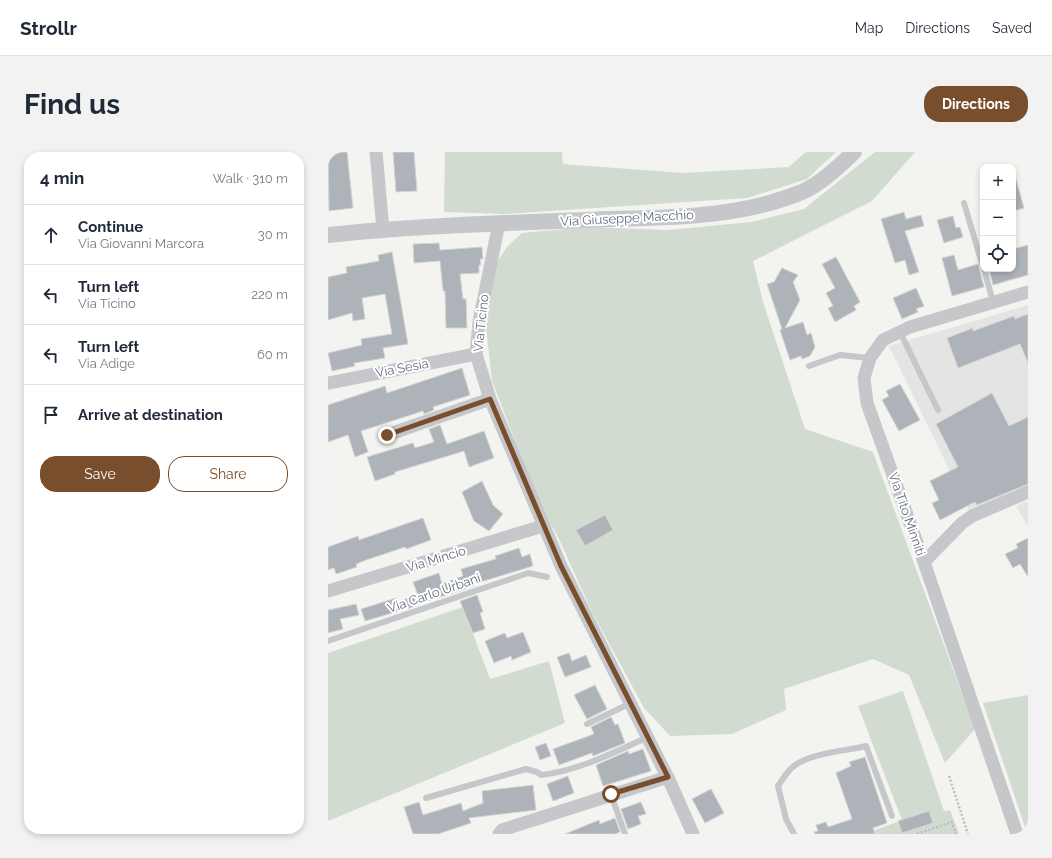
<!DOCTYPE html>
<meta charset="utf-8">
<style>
body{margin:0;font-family:Raleway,sans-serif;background:#f2f2f3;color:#1f2937}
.controls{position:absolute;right:12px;top:12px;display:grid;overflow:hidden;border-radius:8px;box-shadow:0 2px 6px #0003}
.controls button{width:36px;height:36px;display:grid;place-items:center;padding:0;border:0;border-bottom:1px solid #e0e1e3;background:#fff;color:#1f2937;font:20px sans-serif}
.stop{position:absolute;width:12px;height:12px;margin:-9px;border:3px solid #784e2c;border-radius:50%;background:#fff}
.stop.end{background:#784e2c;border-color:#fff;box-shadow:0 1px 4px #0008}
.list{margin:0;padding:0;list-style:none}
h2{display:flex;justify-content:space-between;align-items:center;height:52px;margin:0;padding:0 16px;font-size:17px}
h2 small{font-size:13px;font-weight:400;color:#747a83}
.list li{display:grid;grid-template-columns:26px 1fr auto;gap:12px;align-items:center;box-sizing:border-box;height:60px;padding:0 16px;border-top:1px solid #e0e1e3}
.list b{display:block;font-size:15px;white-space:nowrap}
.list p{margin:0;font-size:13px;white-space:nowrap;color:#747a83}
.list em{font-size:13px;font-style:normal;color:#747a83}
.actions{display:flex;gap:8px;padding:12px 16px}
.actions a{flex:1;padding:9px 0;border:1px solid #784e2c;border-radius:16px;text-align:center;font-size:14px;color:#784e2c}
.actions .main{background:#784e2c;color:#fff}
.icon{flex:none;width:22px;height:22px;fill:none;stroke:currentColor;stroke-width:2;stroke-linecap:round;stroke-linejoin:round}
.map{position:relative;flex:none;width:700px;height:682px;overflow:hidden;border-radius:16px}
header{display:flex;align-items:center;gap:24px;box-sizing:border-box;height:56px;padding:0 20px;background:#fff;border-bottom:1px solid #e0e1e3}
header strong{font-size:19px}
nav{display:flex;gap:22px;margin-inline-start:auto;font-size:14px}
.intro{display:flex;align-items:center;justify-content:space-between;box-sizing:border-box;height:96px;padding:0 24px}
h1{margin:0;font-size:28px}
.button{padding:10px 18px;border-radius:16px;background:#784e2c;color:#fff;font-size:14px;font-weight:700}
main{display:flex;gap:24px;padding:0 24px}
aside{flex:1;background:#fff;border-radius:16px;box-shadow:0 2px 6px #0003}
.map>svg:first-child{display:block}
.built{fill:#e3e4e3}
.green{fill:#d2dbd0}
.building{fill:#aeb2b9;stroke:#d4d5d2}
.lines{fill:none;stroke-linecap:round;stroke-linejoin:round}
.path{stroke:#bcbdbf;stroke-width:2.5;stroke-dasharray:2 2;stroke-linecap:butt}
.service{stroke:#c5c7cb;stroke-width:6}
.minor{stroke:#c5c7cb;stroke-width:13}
.tertiary{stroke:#c5c7cb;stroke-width:16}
.route{stroke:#784e2c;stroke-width:5}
.labels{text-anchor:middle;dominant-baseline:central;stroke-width:4;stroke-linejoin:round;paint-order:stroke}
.street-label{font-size:13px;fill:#626c81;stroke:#fff}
</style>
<header>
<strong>Strollr</strong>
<nav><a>Map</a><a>Directions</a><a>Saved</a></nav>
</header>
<div class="intro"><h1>Find us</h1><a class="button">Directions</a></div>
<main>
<aside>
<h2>4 min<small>Walk · 310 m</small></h2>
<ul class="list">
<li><svg class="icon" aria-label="ahead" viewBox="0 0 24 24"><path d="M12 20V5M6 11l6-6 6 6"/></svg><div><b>Continue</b><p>Via Giovanni Marcora</p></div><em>30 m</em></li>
<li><svg class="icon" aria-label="left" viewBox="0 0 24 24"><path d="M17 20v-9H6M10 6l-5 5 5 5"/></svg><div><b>Turn left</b><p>Via Ticino</p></div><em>220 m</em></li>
<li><svg class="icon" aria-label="left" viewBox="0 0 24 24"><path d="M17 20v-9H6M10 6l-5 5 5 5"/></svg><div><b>Turn left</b><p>Via Adige</p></div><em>60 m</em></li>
<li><svg class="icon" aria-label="arrive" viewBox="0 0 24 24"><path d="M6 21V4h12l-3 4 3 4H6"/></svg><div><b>Arrive at destination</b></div></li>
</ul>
<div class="actions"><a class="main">Save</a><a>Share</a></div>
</aside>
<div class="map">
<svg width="700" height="682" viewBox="0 0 700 682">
<rect width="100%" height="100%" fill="#f3f4ef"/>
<g class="built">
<path d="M 700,153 L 700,334 L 642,360 L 561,194 Z"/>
<path d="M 700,349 L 700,375 L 688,354 Z"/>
</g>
<g class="green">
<path d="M 117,0 L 234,0 L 235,12 L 355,21 L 461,15 L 478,0 L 508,0 L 479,27 L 419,46 L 176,62 L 116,60 Z"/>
<path d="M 547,0 L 587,0 L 544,49 L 425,109 L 435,150 L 477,277 L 545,300 L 647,577 L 617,611 L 581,523 L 545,507 L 456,537 L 458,558 L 404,582 L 342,584 L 316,556 L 264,460 L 230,385 L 213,355 L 164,229 L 158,174 L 159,151 L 169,110 L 179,95 L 194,81 L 259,75 L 340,78 L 423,70 L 476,57 Z"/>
<path d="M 135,455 L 162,527 L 221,509 L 237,571 L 0,669 L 0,501 Z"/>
<path d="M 575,539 L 616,659 L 622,658 L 631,682 L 537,682 L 574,668 L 530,554 Z"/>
<path d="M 700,543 L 700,682 L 697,682 L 697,675 L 655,551 Z"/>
</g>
<g class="building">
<path d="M 0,0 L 19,0 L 25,56 L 1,59 Z"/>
<path d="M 65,0 L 86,0 L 89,39 L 68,40 Z"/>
<path d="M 688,27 L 696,56 L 685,59 L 685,28 Z"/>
<path d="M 576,60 L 578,67 L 593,63 L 596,74 L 577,79 L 591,120 L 581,123 L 577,108 L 567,111 L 553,67 Z"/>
<path d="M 625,64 L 628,76 L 632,75 L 635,85 L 616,91 L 609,68 Z"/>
<path d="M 111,91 L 112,98 L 154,95 L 155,107 L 152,107 L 153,113 L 151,113 L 151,121 L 132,122 L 135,147 L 138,147 L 139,176 L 118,176 L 117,139 L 115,139 L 112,109 L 86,111 L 85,92 Z"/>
<path d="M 700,93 L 700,123 L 665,133 L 661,117 L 685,117 L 685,97 Z"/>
<path d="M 64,100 L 80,192 L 55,196 L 57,206 L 26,211 L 27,214 L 4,219 L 0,201 L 34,193 L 33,187 L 64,182 L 57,142 L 34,146 L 37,167 L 25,169 L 24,161 L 0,168 L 0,125 L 19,121 L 18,115 L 51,109 L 50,103 Z"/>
<path d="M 626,103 L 630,118 L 650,112 L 656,135 L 624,144 L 614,106 Z"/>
<path d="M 508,105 L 532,150 L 526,154 L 528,158 L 507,170 L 500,156 L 505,154 L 498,141 L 507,136 L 494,112 Z"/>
<path d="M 454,116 L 470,123 L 465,130 L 472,148 L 457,176 L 475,170 L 479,183 L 483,181 L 487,195 L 482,204 L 474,207 L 473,204 L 462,208 L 452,178 L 454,177 L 439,132 L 446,130 Z"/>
<path d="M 588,136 L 596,154 L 588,157 L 590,160 L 574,167 L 565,146 Z"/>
<path d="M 700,162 L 700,211 L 692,192 L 630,216 L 619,186 L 645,176 L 645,179 L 686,164 L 687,167 Z"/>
<path d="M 134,216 L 142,243 L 105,255 L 106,258 L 96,262 L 95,259 L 33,279 L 40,300 L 27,305 L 20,283 L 0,290 L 0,253 L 57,234 L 59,241 Z"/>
<path d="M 572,232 L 592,268 L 571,279 L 554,248 L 561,244 L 558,239 Z"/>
<path d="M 664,241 L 681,274 L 700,265 L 700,332 L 649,353 L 647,350 L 612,368 L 604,351 L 611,348 L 602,329 L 630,315 L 608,272 Z"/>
<path d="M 112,273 L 119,292 L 156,279 L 166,306 L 141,315 L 136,299 L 67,320 L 67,322 L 47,329 L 39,305 L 85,291 L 87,296 L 106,290 L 101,277 Z"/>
<path d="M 154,329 L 165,353 L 175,362 L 161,379 L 146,369 L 134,340 Z"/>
<path d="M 277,363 L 285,378 L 257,394 L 248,378 Z"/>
<path d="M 95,366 L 103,388 L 78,397 L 77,395 L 38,408 L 28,412 L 29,415 L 8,422 L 6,416 L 0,418 L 0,395 L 30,384 L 31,388 Z"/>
<path d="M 700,386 L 700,425 L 692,412 L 685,416 L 677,402 L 690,396 L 688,392 Z"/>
<path d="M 191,396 L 194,405 L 202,402 L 205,414 L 146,432 L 147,434 L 93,451 L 85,430 L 111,421 L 114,432 L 135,424 L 133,417 L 168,407 L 167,404 Z"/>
<path d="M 149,443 L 155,460 L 152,461 L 157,477 L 145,481 L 132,449 Z"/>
<path d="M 86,444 L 89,453 L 79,457 L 75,448 Z"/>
<path d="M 68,446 L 71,459 L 37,469 L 33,457 Z"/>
<path d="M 28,452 L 31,463 L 12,467 L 15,477 L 0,481 L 0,458 Z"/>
<path d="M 195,480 L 203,500 L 184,508 L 183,504 L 166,511 L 157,489 L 177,481 L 179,486 Z"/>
<path d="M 241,501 L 244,509 L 258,503 L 263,515 L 237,525 L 229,505 Z"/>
<path d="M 267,533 L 279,557 L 259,567 L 246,543 Z"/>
<path d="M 283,565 L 287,573 L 290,572 L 297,591 L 265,604 L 264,601 L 231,613 L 225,597 L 266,582 L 263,575 Z"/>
<path d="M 218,591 L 223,604 L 212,608 L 207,595 Z"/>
<path d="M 315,597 L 323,619 L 275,634 L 268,613 L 300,599 L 301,602 Z"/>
<path d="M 537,605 L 559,671 L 545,676 L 547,682 L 487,682 L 486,680 L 490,679 L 488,673 L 498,670 L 500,675 L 524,667 L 508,621 L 523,614 L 521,610 Z"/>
<path d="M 240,624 L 246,641 L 225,649 L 219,632 Z"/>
<path d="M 205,633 L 208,658 L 141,666 L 143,671 L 110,682 L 85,682 L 76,655 L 91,650 L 95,663 L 133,651 L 135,659 L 155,651 L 154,639 Z"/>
<path d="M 383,637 L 396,661 L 377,671 L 364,647 Z"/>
<path d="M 313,650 L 318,662 L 310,664 L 313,672 L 300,677 L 293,657 Z"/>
<path d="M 601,659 L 605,671 L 574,681 L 570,669 Z"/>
<path d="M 287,666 L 292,680 L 287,682 L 237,682 L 271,668 L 272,672 Z"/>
</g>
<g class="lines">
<g class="path">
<path d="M 621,624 L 640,682"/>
<path d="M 589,682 L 624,670 L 628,682"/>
</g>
<g class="service">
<path d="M 636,51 L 655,115"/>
<path d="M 656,117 L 665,150"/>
<path d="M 572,180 L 610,258"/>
<path d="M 481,214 L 512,203 L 542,206"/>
<path d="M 0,489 L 200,421 L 219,425"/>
<path d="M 259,572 L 303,551"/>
<path d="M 283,642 L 297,682"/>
<path d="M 98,646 L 198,617 L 209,620 L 213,623 C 250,619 287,600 320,585"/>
<path d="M 466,682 L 458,667 L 450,634 C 455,627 459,619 466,614 C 482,601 518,599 538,594 L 564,664"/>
</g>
<g class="minor">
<path d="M 48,0 L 55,78"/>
<path d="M 171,71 L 151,170 L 148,202 L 162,247 L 233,414 L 342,630 L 365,682"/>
<path d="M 0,231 L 148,202"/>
<path d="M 59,283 L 162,247"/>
<path d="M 596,410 L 634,371 L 644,364 L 700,340"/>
<path d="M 0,439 L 215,374"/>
<path d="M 171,682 L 174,678 L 340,625"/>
<path d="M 689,682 L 596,410 L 539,251 L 536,226 L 542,206 L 555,188 L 582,175 L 700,140"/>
</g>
<path class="tertiary" d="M 0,83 C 86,74 173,71 259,68 C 331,65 406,68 474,40 C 494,31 510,15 526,0"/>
</g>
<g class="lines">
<path class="route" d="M 59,283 L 162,247 L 233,414 L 340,625 L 283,642"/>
</g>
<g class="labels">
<g class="street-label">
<text transform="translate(299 66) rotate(-3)">Via Giuseppe Macchio</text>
<text transform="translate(153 171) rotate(-84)">Via Ticino</text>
<text transform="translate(74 216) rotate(-11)">Via Sesia</text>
<text transform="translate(579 362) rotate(71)">Via Tito Minniti</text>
<text transform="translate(108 407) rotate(-17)">Via Mincio</text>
<text transform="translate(106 441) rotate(-19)">Via Carlo Urbani</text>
</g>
</g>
</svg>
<div class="controls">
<button>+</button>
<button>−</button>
<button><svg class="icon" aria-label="locate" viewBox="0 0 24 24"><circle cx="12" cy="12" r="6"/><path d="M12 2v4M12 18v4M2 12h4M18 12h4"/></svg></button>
</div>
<div class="stop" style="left:283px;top:642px"></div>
<div class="stop end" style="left:59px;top:283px"></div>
</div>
</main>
